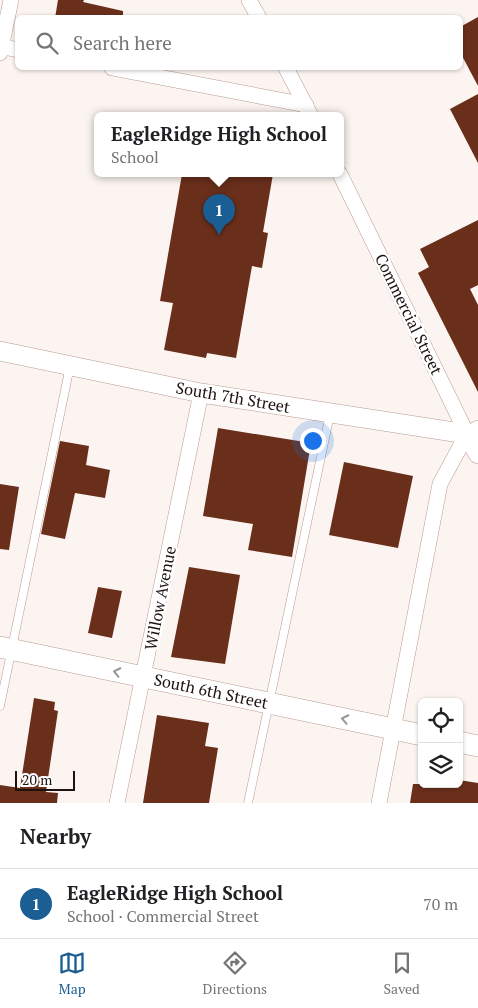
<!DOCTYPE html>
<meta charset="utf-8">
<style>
body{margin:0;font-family:"PT Serif",serif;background:#f6f6f6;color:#202124}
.controls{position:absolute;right:15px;bottom:15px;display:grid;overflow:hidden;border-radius:8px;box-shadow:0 1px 4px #0004}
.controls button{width:45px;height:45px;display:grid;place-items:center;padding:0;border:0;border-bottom:1px solid #e0e0e0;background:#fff;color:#202124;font:25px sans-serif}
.scale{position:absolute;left:15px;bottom:12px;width:60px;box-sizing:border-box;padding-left:5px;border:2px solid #1e120e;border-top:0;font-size:14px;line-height:18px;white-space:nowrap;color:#1e120e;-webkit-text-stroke:4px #fff;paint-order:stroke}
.you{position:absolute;left:312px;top:440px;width:18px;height:18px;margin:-12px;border:4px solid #fff;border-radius:50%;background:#1a73e8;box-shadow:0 0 0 8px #1a73e833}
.badge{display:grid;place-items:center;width:32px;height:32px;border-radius:50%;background:#1a5e93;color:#fff;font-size:16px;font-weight:700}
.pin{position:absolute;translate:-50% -41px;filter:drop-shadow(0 1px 2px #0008)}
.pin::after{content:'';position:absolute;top:26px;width:18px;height:15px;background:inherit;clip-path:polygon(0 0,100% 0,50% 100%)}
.popup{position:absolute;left:94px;top:112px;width:250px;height:65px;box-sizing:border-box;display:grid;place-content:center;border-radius:8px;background:#fff;filter:drop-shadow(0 1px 4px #0005);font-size:16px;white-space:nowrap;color:#757577}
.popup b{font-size:19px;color:#202124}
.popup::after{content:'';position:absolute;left:50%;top:100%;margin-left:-10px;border:10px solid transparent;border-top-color:#fff}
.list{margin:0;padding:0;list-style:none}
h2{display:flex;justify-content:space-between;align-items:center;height:65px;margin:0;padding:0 20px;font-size:21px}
h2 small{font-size:16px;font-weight:400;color:#757577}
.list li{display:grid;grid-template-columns:32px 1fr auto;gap:15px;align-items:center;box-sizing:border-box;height:70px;padding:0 20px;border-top:1px solid #e0e0e0}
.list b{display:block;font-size:19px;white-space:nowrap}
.list p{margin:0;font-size:16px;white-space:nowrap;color:#757577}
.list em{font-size:16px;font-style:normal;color:#757577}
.icon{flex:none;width:28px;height:28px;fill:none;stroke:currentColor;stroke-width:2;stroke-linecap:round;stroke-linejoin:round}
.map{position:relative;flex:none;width:478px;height:803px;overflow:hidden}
.search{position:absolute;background:#fff;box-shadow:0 1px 4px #0004;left:15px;right:15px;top:15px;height:55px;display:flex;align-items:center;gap:12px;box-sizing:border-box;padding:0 18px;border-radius:8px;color:#757577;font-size:19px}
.sheet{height:135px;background:#fff}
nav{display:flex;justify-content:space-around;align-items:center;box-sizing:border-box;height:70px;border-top:1px solid #e0e0e0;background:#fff;font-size:14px;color:#757577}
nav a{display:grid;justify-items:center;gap:2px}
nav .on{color:#1a5e93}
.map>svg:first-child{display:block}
.building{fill:#6a2f1b}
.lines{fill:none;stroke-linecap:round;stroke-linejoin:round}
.service-casing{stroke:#bd9a8f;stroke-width:9}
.minor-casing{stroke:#bd9a8f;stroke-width:16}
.tertiary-casing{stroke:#bd9a8f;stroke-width:20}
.secondary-casing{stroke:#bd9a8f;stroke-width:22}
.service{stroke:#fff;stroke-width:8}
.minor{stroke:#fff;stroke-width:15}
.tertiary{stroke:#fff;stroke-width:19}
.secondary{stroke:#fff;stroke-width:21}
.oneway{stroke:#9a9493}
.labels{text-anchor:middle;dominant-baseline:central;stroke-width:5;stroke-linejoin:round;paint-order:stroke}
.street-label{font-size:16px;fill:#1e120e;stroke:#fff}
</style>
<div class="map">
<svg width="478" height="803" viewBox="0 0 478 803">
<rect width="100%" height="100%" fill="#fbf4f1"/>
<g class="building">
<path d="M 58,0 L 84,0 L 83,2 L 123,11 L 123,18 L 55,18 Z"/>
<path d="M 478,17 L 478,86 L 460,52 L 460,27 Z"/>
<path d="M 478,94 L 478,163 L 450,109 Z"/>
<path d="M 182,174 L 273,174 L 263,232 L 268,233 L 262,268 L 252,266 L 236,358 L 207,353 L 206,358 L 164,350 L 173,303 L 160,301 Z"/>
<path d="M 478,220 L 478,285 L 470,289 L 478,305 L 478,392 L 418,273 L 429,267 L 420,249 Z"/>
<path d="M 218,428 L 311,443 L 292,557 L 248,550 L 253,524 L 203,516 Z"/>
<path d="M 60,441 L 89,446 L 86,465 L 110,470 L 105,498 L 75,493 L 65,539 L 41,534 Z"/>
<path d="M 344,462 L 413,476 L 398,548 L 329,535 Z"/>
<path d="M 0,484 L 19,487 L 9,550 L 0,549 Z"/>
<path d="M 189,567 L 240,575 L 225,664 L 171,657 Z"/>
<path d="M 98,587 L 122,591 L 112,638 L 88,633 Z"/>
<path d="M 34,698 L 55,702 L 54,710 L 58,711 L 46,792 L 58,793 L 57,803 L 0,803 L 0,785 L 20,788 Z"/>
<path d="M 157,715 L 209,723 L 205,746 L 218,748 L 209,803 L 143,803 Z"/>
<path d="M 459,780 L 478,783 L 478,803 L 410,803 L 413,784 L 459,784 Z"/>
</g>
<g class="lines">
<defs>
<g id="service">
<path d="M 0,706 L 70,366"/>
<path d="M 248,803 L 330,414"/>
</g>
<g id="minor">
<path d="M 249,0 L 259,18"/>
<path d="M 0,46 L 18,50"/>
<path d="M 0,53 L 11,0"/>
<path d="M 112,68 L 306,105"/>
<path d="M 286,68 L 311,116"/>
<path d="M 340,174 L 467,434"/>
<path d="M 117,803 L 201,393"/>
<path d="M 379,803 L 440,484 L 467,434 L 478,428"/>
</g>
<path id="tertiary" d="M 0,351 L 201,393 L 467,434 L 478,454"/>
<g id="secondary">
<path d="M 0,647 L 422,735"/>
<path d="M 459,742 L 478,746"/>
</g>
</defs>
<use href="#service" class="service-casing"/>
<use href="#minor" class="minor-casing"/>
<use href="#tertiary" class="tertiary-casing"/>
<use href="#secondary" class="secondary-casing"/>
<use href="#service" class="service"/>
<use href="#minor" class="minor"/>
<use href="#tertiary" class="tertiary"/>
<use href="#secondary" class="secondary"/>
</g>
<defs><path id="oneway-chevron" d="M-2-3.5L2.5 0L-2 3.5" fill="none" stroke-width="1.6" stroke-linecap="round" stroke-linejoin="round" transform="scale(1.25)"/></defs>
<g class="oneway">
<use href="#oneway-chevron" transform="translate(117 672) rotate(-168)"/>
<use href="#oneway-chevron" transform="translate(345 719) rotate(-168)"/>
</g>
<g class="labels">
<g class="street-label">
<text transform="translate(409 314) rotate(64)">Commercial Street</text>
<text transform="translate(233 397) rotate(10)">South 7th Street</text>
<text transform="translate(160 598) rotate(-79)">Willow Avenue</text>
<text transform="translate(211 691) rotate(12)">South 6th Street</text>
</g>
</g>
</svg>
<div class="controls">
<button><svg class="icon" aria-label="locate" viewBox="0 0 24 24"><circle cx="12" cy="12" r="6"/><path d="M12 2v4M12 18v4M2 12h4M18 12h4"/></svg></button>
<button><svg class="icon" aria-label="layers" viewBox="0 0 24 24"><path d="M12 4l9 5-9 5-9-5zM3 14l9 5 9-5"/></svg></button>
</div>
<div class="scale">20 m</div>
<div class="you"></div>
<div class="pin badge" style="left:219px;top:235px">1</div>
<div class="popup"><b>EagleRidge High School</b>School</div>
<div class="search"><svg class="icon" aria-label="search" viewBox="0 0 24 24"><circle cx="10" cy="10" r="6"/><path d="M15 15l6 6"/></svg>Search here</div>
</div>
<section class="sheet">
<h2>Nearby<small></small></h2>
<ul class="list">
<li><span class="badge">1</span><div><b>EagleRidge High School</b><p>School · Commercial Street</p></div><em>70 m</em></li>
</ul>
</section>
<nav>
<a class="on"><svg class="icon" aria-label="map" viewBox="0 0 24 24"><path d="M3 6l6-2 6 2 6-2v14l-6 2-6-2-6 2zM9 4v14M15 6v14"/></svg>Map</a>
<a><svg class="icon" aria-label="directions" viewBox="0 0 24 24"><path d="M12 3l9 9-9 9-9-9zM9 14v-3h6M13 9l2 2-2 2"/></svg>Directions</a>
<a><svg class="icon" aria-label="saved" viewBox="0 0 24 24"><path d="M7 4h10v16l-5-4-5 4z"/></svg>Saved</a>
</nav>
